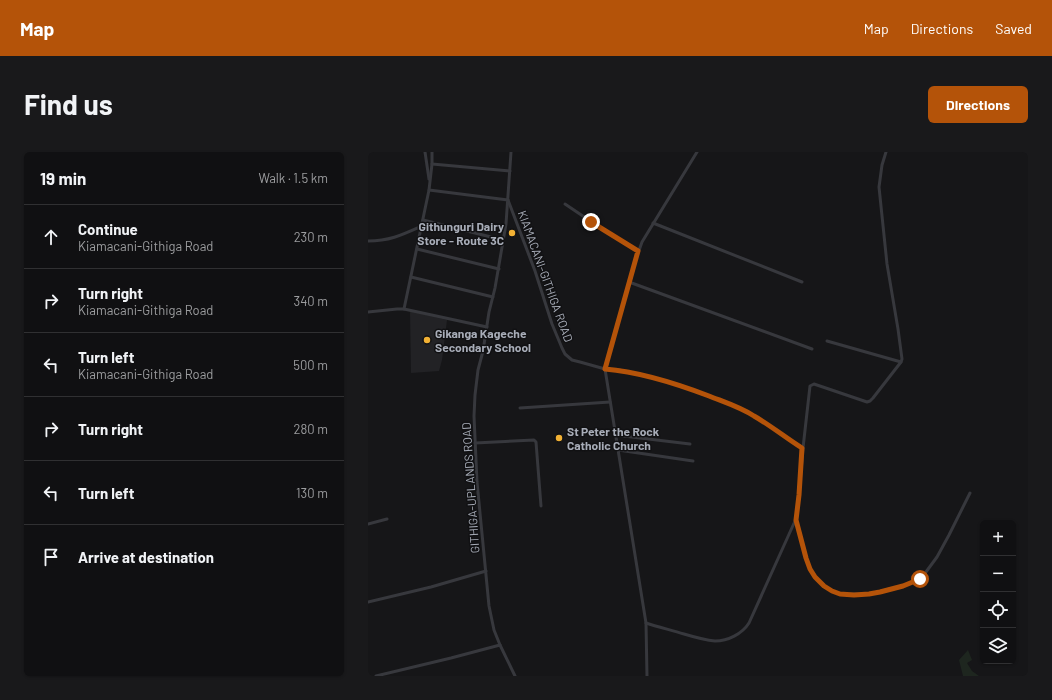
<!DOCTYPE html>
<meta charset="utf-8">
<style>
body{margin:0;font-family:Barlow,sans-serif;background:#19191b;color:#f1f3f6}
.controls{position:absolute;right:12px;bottom:12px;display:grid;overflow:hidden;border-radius:6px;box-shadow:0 1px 3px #0004}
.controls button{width:36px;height:36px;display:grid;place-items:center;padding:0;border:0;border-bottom:1px solid #303032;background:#101012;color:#f1f3f6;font:20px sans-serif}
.stop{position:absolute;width:12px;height:12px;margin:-9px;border:3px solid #b45309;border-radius:50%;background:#fff}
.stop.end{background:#b45309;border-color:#fff;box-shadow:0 1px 4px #0008}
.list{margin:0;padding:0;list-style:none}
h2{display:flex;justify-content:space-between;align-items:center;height:52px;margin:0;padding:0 16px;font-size:17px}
h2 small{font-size:13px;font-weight:400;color:#9c9d9f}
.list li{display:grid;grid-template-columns:26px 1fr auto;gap:12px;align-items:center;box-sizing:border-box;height:64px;padding:0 16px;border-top:1px solid #303032}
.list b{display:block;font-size:15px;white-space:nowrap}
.list p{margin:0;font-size:13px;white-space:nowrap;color:#9c9d9f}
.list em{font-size:13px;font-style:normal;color:#9c9d9f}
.icon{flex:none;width:22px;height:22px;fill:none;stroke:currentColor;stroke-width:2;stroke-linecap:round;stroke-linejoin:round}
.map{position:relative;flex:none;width:660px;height:524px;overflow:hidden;border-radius:6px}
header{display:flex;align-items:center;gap:24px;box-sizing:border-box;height:56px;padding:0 20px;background:#b45309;color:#fff}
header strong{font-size:19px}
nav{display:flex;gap:22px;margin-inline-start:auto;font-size:14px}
.intro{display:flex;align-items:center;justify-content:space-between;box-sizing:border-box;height:96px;padding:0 24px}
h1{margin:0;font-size:28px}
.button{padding:10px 18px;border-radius:6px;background:#b45309;color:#fff;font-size:14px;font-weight:700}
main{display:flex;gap:24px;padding:0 24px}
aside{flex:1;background:#101012;border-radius:6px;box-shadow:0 1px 3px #0004}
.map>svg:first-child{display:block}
.built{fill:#222225}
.green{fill:#1e261f}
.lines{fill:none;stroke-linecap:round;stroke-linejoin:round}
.street{stroke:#37383d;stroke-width:3}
.route{stroke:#b45309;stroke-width:5}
.poi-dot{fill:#f2b134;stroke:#111113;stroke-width:1.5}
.labels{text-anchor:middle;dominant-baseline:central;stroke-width:3;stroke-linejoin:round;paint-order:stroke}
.poi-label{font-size:12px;font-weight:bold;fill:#a8adb8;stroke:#111113;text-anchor:start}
.street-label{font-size:12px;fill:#a8adb8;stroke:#111113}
</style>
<header>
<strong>Map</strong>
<nav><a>Map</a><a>Directions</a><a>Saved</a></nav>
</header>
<div class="intro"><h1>Find us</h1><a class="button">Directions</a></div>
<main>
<aside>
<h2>19 min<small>Walk · 1.5 km</small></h2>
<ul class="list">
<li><svg class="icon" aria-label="ahead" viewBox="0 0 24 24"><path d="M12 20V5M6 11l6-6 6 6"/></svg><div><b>Continue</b><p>Kiamacani-Githiga Road</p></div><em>230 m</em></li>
<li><svg class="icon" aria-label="right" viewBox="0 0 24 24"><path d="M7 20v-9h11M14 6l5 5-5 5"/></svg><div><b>Turn right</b><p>Kiamacani-Githiga Road</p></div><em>340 m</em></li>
<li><svg class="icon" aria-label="left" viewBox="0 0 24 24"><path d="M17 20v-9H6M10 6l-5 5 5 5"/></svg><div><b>Turn left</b><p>Kiamacani-Githiga Road</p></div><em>500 m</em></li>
<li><svg class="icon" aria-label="right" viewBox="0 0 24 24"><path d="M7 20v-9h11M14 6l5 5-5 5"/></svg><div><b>Turn right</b></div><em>280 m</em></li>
<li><svg class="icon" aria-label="left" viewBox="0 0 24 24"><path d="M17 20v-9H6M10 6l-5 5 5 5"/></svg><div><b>Turn left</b></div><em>130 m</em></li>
<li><svg class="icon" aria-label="arrive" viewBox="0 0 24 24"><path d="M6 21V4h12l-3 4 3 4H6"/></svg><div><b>Arrive at destination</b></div></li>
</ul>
</aside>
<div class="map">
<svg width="660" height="524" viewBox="0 0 660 524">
<rect width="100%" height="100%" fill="#161618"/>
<path class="built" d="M 42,159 L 79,168 L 74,208 L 71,219 L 43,221 Z"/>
<path class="green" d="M 600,498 L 604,508 L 599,511 L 604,519 L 611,524 L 595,524 L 591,508 Z"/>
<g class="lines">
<g class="street">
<path d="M 57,0 L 61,27"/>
<path d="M 143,0 L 138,72 L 127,136 L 121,160 L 115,199 L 110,218 L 107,243 L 106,264 L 109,330 L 121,454 L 126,478 L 132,493 L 147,524"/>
<path d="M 64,12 L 142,19"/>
<path d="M 61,38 L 140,48"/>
<path d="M 140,48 L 167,119 L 184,172 L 194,196 L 197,202 L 204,208 L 212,210 L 237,217 L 251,218 L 289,227 L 308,232 L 362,252 L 386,264 L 435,296 L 431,343 L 428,368 L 438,406 L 442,417 L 447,425 L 457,434 L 464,439 L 472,442 L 501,442 L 535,434 L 552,427 L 555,424 L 569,405 L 581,383 L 602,341"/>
<path d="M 197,52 L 237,79 L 270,99"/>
<path d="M 55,68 L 135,88"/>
<path d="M 285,71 L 434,130"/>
<path d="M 0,89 C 22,89 34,83 54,74"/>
<path d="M 49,97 L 131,117"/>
<path d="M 43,125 L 125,145"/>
<path d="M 261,130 L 444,197"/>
<path d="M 36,157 L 61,38 L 64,12 L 64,0"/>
<path d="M 0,160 L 29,157 L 36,157 L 119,175"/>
<path d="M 459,189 L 533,210"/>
<path d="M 152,256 L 242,250"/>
<path d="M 247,283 L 322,292"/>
<path d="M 107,291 L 166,288 L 168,290 L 173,354"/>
<path d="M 435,296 L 442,234 L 446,232 L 499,250 L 502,249 L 505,246 L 533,210 L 534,207 L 530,177 L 519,112 L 511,35 L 514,13 L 518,0"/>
<path d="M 250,298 L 325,309"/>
<path d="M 0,372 L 19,367"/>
<path d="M 0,450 L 63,435 L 118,419"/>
<path d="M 278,471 C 290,475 303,478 316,482 C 326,485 336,488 347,489 C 360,489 374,482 381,471 L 427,369"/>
<path d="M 8,524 L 83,506 L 132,493"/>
<path d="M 279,524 L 278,471 L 237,217 L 268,107 L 274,90 L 329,0"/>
</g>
</g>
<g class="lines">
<path class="route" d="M 223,70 L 270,99 L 237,217 C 273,220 307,231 341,244 C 356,250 372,255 386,264 C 402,273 418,286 434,296 L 431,343 L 428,368 L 438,406 L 442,417 L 447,425 L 456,434 L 464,439 L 472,442 L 486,443 L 501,442 L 512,440 L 535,434 L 552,427"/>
</g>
<g class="poi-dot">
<circle cx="144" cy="81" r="4"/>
<circle cx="59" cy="188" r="4"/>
<circle cx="191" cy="286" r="4"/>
</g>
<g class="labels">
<g class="poi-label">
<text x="136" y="74" text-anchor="end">Githunguri Dairy<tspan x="136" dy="14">Store - Route 3C</tspan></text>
<text x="67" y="181">Gikanga Kageche<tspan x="67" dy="14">Secondary School</tspan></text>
<text x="199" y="279">St Peter the Rock<tspan x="199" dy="14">Catholic Church</tspan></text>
</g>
<g class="street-label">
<text transform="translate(178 124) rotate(70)">KIAMACANI-GITHIGA ROAD</text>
<text transform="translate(102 336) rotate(-94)">GITHIGA-UPLANDS ROAD</text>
</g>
</g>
</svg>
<div class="controls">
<button>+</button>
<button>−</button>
<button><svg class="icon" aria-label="locate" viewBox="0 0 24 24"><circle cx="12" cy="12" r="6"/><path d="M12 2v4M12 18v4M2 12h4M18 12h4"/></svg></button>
<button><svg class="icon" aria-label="layers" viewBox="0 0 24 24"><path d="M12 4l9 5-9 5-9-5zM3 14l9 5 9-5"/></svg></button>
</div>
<div class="stop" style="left:552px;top:427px"></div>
<div class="stop end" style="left:223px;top:70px"></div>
</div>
</main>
